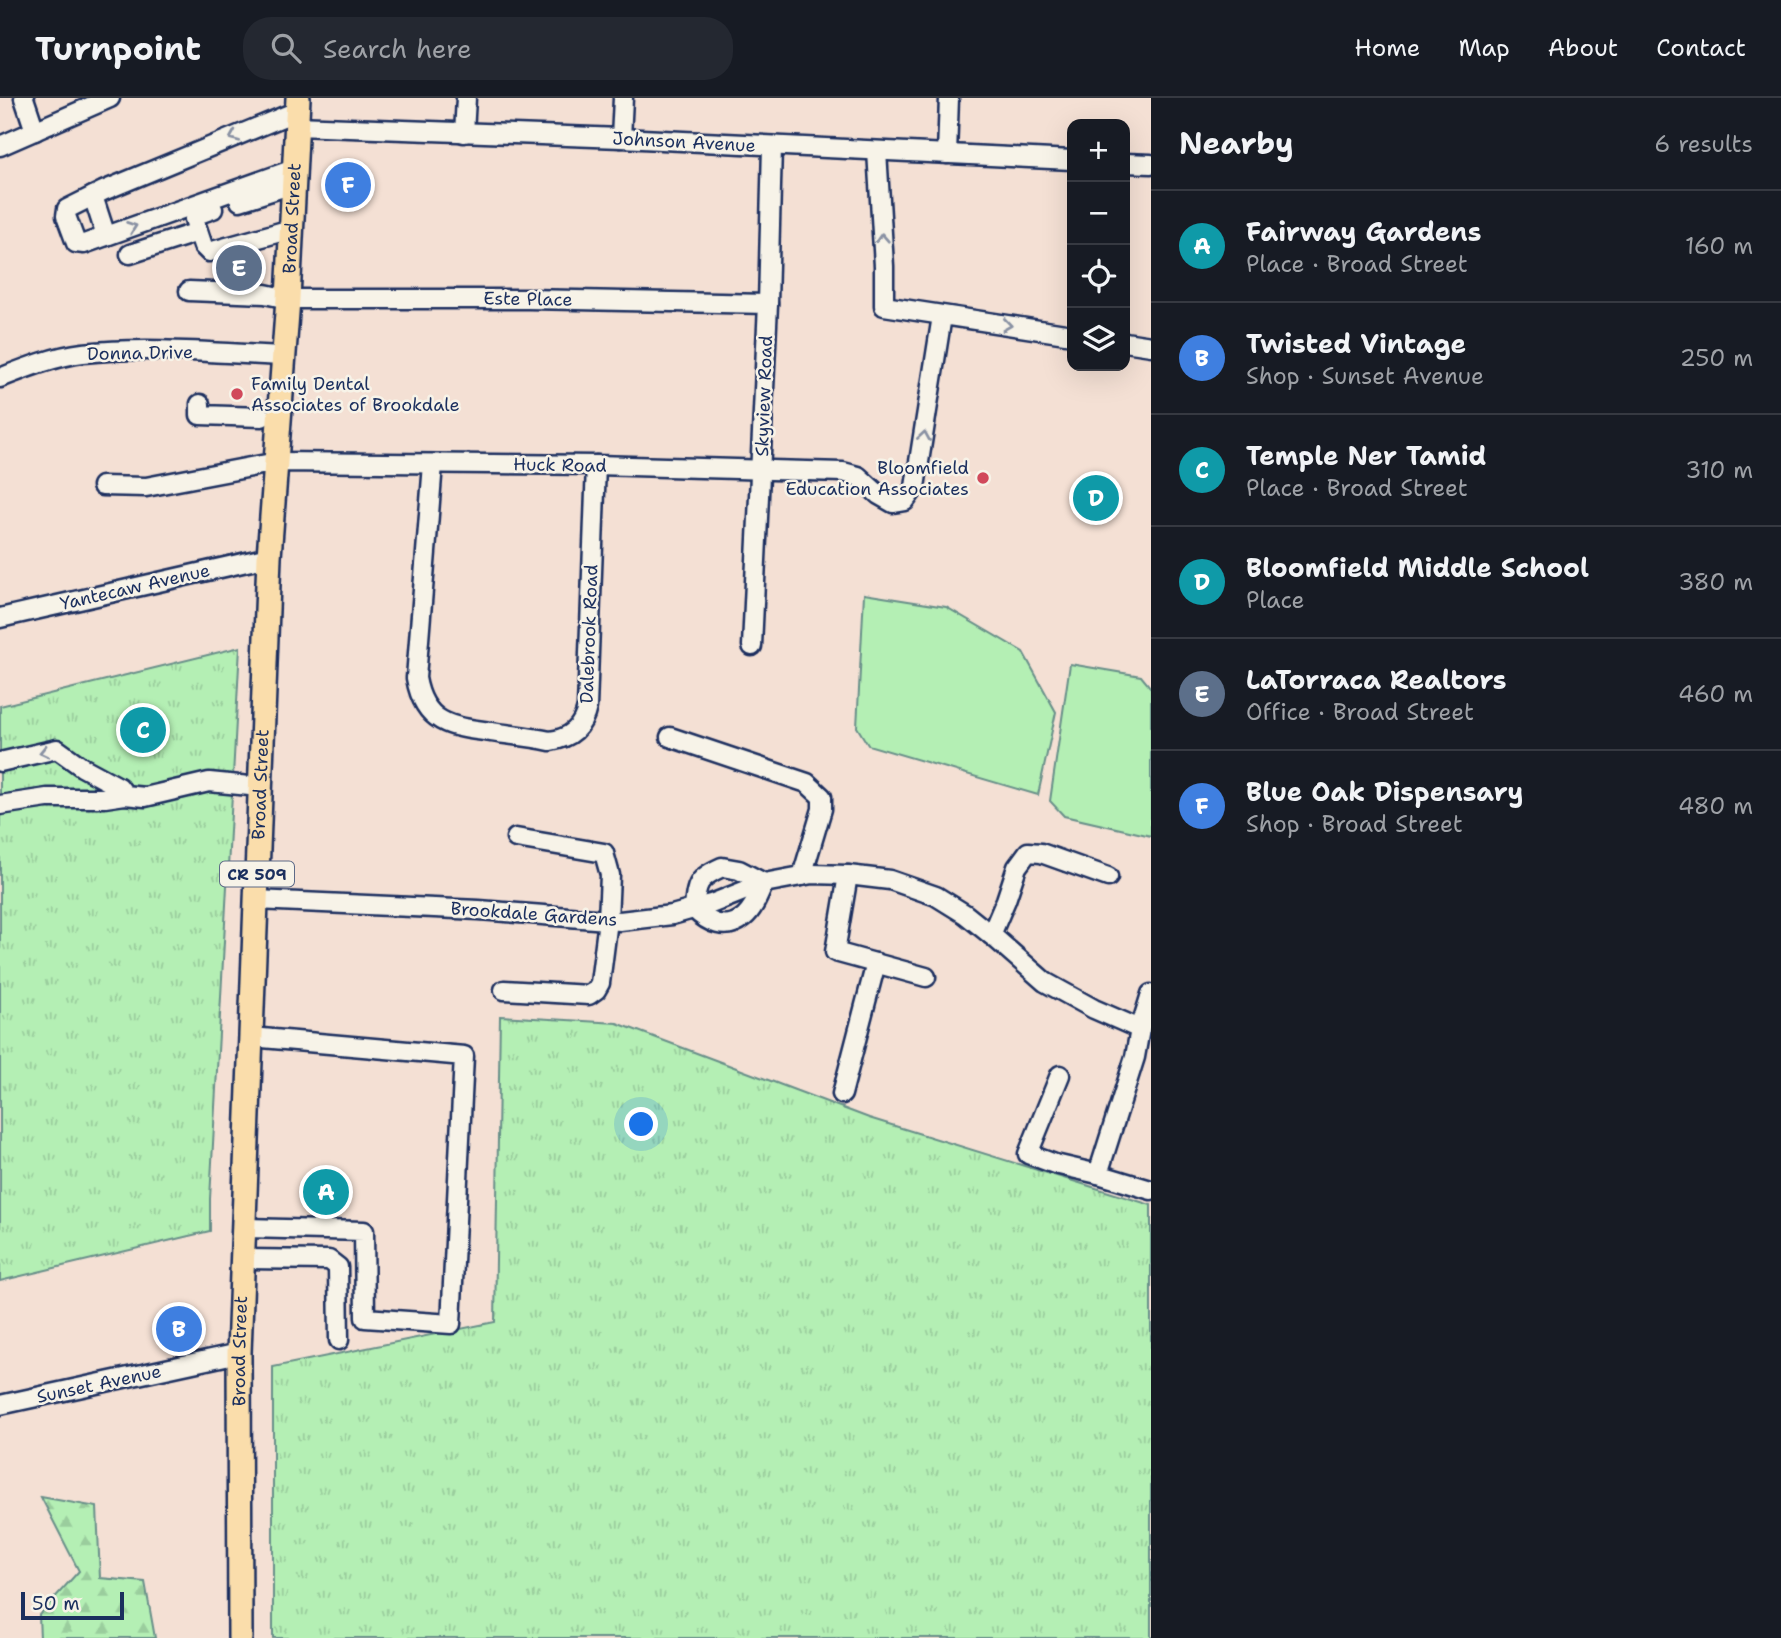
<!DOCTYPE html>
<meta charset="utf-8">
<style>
body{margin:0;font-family:"Shantell Sans",sans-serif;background:#242831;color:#f1f3f6}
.controls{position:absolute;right:21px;top:21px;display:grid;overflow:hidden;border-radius:14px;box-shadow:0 7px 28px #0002}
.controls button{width:63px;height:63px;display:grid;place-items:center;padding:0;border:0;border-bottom:2px solid #363941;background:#171b24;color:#f1f3f6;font:35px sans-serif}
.scale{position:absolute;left:21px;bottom:18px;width:103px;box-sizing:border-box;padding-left:7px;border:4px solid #1b2f5e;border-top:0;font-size:19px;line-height:24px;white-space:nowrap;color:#1b2f5e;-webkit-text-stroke:5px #f7f3e8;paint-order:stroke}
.you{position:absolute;left:642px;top:1027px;width:24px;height:24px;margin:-18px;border:5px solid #fff;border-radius:50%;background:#1a73e8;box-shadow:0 0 0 10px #1a73e833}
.badge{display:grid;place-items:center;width:46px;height:46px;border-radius:50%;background:#d93025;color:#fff;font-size:23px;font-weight:700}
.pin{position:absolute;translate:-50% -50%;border:4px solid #fff;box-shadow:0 2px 7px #0006}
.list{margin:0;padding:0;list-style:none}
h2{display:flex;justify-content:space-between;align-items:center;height:91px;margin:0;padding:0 28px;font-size:30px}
h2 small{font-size:23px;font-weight:400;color:#9ea1a6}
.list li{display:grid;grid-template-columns:46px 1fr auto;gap:21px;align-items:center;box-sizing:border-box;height:112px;padding:0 28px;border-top:2px solid #363941}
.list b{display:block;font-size:26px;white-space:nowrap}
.list p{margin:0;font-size:23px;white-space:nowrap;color:#9ea1a6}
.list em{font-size:23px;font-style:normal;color:#9ea1a6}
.icon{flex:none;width:38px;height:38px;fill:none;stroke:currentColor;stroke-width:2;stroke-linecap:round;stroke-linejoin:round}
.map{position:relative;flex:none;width:1151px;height:1540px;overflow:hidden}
header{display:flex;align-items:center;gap:42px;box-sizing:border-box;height:98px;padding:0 35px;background:#171b24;border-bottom:2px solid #363941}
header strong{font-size:33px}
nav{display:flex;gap:38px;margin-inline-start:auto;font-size:24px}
.search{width:490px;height:63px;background:#242831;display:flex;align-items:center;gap:18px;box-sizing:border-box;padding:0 24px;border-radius:28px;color:#9ea1a6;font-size:26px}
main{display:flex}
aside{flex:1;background:#171b24}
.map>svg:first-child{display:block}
.grass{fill:url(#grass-tufts);stroke:#688f89;stroke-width:2}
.forest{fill:url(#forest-firs);stroke:#688f89;stroke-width:2}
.garden{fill:#b4efb4;stroke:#688f89;stroke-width:2}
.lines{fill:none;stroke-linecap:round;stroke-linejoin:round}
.minor-casing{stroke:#1b2f5e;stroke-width:23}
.major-casing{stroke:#1b2f5e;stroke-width:28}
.minor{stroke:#f7f3e8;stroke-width:18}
.major{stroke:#faddab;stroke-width:23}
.oneway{stroke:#8991a3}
.poi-dot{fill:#d1495b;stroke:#f7f3e8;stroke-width:2.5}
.labels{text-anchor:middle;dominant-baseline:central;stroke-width:5;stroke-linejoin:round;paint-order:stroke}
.shield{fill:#f7f3e8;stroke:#5d6a87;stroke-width:2}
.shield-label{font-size:16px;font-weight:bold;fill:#1b2f5e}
.street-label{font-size:18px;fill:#1b2f5e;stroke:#f7f3e8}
.poi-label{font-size:18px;fill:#1b2f5e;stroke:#f7f3e8;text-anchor:start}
</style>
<header>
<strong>Turnpoint</strong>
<div class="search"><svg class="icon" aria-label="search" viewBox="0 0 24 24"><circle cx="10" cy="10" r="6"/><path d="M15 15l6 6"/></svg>Search here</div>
<nav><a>Home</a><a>Map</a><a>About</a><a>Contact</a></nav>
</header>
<main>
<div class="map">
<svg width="1151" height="1540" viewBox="0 0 1151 1540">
<defs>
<pattern id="grass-tufts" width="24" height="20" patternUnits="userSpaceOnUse" patternTransform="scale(1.75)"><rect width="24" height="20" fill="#b4efb4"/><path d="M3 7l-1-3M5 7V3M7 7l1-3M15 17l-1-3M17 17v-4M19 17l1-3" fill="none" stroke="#9acd9d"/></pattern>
<pattern id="forest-firs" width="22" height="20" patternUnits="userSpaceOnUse" patternTransform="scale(1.75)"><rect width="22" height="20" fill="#b4efb4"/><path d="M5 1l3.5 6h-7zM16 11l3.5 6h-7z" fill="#9acd9d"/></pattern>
</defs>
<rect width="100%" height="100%" fill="#f4e0d4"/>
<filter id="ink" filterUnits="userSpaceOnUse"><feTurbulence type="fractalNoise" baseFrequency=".0143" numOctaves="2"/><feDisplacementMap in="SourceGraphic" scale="14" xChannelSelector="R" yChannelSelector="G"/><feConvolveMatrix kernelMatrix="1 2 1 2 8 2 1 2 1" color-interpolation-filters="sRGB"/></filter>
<g filter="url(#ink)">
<g class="grass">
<path d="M 240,549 L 210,1101 L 210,1133 L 0,1183 L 0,608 Z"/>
<path d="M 500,918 L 617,925 L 869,1020 L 1151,1107 L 1151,1540 L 273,1540 L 273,1269 L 495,1224 Z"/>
</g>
<path class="forest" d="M 41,1399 L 97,1409 L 100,1480 L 145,1484 L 155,1540 L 40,1540 L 39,1517 L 79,1473 Z"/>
<g class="garden">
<path d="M 864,496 L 946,509 L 1023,554 L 1056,614 L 1038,697 L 868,647 L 857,629 Z"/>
<path d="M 1070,566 L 1141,578 L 1151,590 L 1151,738 L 1064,718 L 1050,703 Z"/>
</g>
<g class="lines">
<defs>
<g id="minor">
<path d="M 24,0 L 35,33"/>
<path d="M 296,28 L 621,40 L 1072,62"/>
<path d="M 464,35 L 466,0"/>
<path d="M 621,40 L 623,0"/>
<path d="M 0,48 L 110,0"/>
<path d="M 877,53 L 884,168 L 884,208 L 1072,237"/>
<path d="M 947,56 L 949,0"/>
<path d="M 1125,65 L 1151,66"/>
<path d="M 294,71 L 84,146 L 76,145 L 66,118 L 67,111 L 103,93 L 297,13"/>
<path d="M 93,98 L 106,138"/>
<path d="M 240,103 L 293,86"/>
<path d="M 213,111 L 196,117 L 194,121 L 203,148 L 209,154 L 291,131"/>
<path d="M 130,156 L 198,134"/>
<path d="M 189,193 L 265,196 L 288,201 L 528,201 L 768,206"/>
<path d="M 1125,244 L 1151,248"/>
<path d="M 0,280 C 25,270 56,258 83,255 C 150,248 218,255 284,258"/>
<path d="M 200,306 L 200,317 L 262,319"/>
<path d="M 433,366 L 416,580 C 424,626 451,629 491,634 C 511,637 531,639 550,643 C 571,640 583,629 587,609 L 596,367"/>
<path d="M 102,388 L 146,389 L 277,364 L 596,367 L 843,374 L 858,378 L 879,397 L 893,405 L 905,403 L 915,389 L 942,218"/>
<path d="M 0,520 L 269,459"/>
<path d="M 752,548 L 768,206 L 772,48"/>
<path d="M 670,639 L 807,685 L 822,699 L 822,711 L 802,778"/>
<path d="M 0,664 L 57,651 L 82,669 L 119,689 L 125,697 L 105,700 L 47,700 L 0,707"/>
<path d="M 125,697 L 145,699 L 209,684 L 260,689"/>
<path d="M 722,769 L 739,772 L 764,785 C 759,796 754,811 744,819 C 726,834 708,825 694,811 C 696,785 698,780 722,769 Z"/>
<path d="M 848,777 L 835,854 L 926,879"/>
<path d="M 256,802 L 479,812 L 620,823 L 672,817 L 711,806 L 764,785 L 812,776 L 848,777 L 890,782 L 936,798 L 965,816 L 995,840 L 1045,884 L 1094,911 L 1140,931"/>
<path d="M 991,837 L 1006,802 L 1017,769 L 1028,754 L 1041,755 L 1108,779"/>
<path d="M 504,892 L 589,897 L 596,892 L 600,885 L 608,822 L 610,777 L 604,755 L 516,740"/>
<path d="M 1060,977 L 1028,1056 L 1055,1066 L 1098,1076 L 1135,959 L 1140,931 L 1151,896"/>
<path d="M 842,996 L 876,865"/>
<path d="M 1098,1076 L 1151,1092"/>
<path d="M 244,1130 L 364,1133 L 365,1220 L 451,1226 L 464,958 L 251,939"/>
<path d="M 243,1161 L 329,1162 L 338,1169 L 339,1242"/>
<path d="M 0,1307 L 239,1255"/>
</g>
<g id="major">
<path id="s1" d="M 240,1540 L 239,1255 L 269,459 L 288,201 L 298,0"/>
</g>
</defs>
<use href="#minor" class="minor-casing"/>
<use href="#major" class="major-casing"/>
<use href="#minor" class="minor"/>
<use href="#major" class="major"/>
</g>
<defs><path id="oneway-chevron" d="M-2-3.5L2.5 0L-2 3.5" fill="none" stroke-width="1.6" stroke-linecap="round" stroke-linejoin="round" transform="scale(1.75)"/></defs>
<g class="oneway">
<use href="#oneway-chevron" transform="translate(234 39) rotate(157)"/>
<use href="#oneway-chevron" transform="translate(132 129) rotate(-20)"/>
<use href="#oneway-chevron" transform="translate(882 140) rotate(-93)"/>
<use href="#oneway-chevron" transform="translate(1007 227) rotate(8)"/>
<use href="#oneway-chevron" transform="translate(924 338) rotate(-81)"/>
<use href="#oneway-chevron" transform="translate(44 654) rotate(167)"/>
</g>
</g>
<g class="poi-dot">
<circle cx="237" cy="296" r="7"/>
<circle cx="983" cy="380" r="7"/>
</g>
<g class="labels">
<rect class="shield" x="220" y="763.5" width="74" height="25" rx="5"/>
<g class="shield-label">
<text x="257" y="776">CR 509</text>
</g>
<g class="street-label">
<text transform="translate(684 44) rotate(3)">Johnson Avenue</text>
<text stroke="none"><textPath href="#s1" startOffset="1421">Broad Street</textPath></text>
<text transform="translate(528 201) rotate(1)">Este Place</text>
<text transform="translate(140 255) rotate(-1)">Donna Drive</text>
<text transform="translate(764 298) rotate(-88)">Skyview Road</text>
<text transform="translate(560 367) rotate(1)">Huck Road</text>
<text transform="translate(135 489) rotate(-13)">Yantecaw Avenue</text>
<text transform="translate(589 536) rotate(-88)">Dalebrook Road</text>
<text stroke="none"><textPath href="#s1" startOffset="854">Broad Street</textPath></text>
<text transform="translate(534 816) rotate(4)">Brookdale Gardens</text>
<text stroke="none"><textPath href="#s1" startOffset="287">Broad Street</textPath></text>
<text transform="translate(99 1286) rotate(-12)">Sunset Avenue</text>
</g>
<g class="poi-label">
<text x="251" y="286">Family Dental<tspan x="251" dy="21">Associates of Brookdale</tspan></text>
<text x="969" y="370" text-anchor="end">Bloomfield<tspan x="969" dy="21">Education Associates</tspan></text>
</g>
</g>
</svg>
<div class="controls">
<button>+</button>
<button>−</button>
<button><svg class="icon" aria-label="locate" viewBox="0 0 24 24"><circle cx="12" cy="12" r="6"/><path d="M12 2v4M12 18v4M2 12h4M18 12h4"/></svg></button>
<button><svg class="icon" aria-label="layers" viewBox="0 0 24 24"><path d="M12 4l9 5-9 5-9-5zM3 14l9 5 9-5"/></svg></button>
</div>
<div class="scale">50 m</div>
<div class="you"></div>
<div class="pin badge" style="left:326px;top:1094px;background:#0f9aa8">A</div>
<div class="pin badge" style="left:179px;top:1231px;background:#3f7fe0">B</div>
<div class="pin badge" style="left:143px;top:632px;background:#0f9aa8">C</div>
<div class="pin badge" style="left:1096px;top:400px;background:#0f9aa8">D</div>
<div class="pin badge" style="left:239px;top:170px;background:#5c6f8a">E</div>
<div class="pin badge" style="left:348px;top:87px;background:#3f7fe0">F</div>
</div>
<aside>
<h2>Nearby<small>6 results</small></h2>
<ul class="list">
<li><span class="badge" style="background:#0f9aa8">A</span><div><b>Fairway Gardens</b><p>Place · Broad Street</p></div><em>160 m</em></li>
<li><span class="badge" style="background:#3f7fe0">B</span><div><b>Twisted Vintage</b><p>Shop · Sunset Avenue</p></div><em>250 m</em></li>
<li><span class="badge" style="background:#0f9aa8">C</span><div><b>Temple Ner Tamid</b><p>Place · Broad Street</p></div><em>310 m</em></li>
<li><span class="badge" style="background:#0f9aa8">D</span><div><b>Bloomfield Middle School</b><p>Place</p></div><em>380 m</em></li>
<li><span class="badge" style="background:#5c6f8a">E</span><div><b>LaTorraca Realtors</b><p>Office · Broad Street</p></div><em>460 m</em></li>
<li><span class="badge" style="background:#3f7fe0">F</span><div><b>Blue Oak Dispensary</b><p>Shop · Broad Street</p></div><em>480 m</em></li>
</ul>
</aside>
</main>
